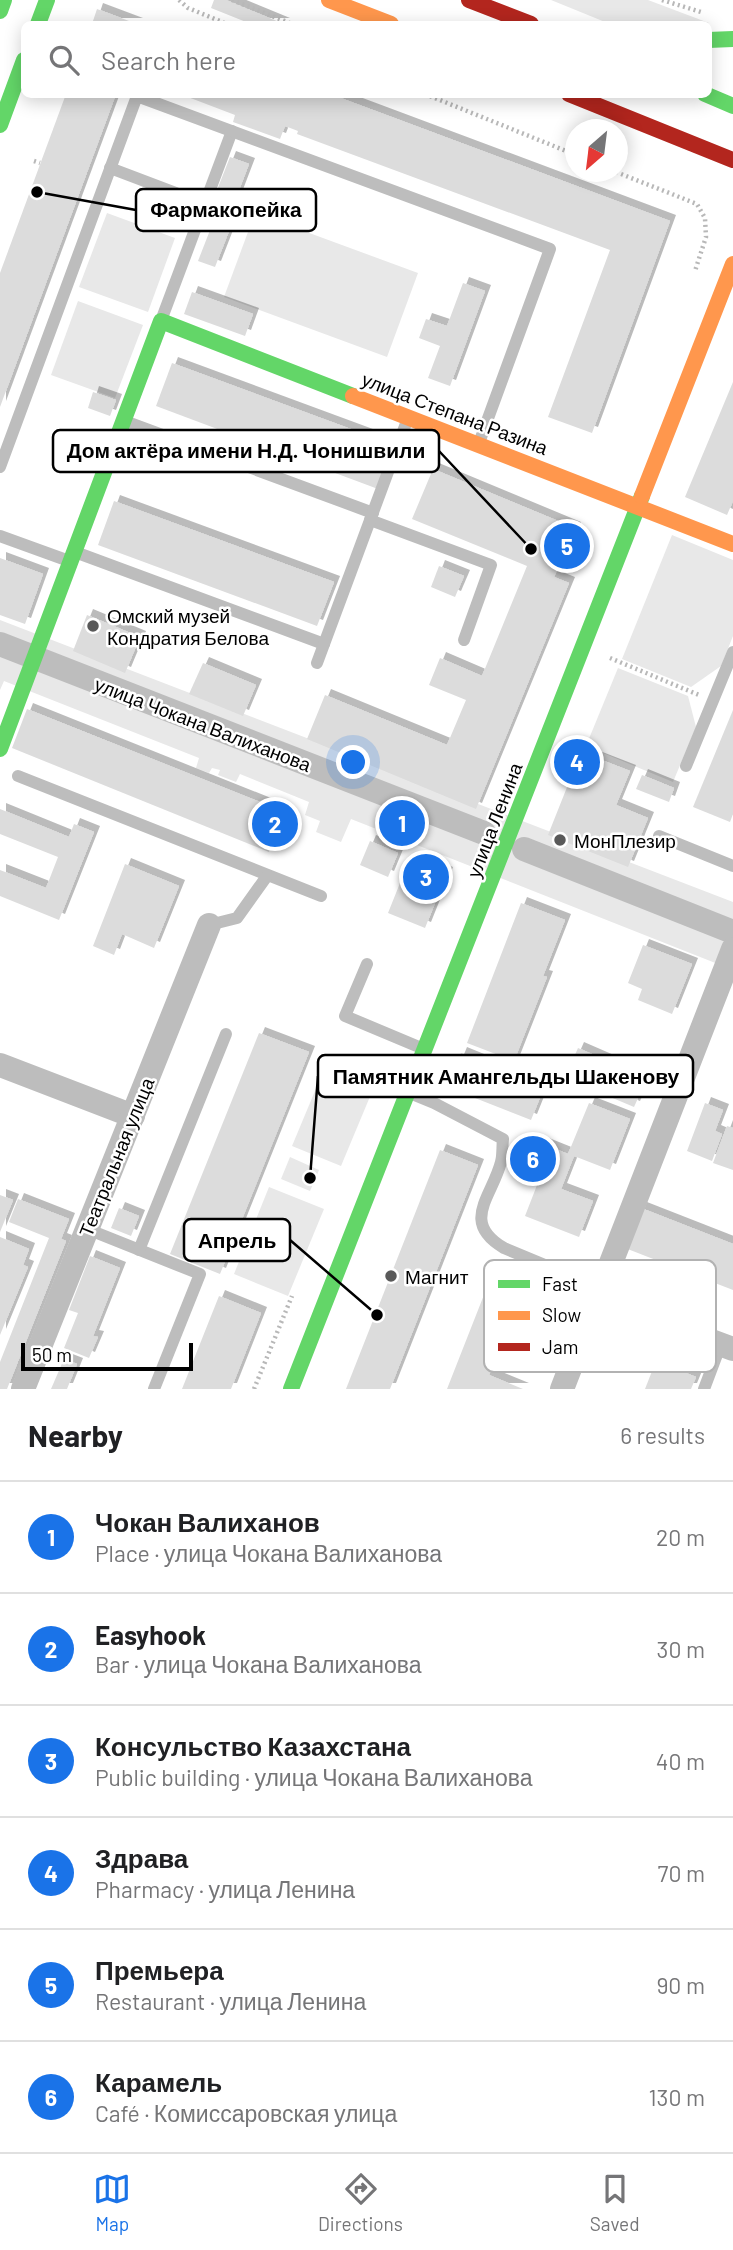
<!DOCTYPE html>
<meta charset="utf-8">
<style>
body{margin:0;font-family:Barlow,sans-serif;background:#f2f2f2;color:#202124}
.compass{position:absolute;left:565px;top:119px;width:63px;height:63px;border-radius:50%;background:#fff;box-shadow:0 4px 18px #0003;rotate:208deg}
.scale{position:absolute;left:21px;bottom:18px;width:172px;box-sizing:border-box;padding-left:7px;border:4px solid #000;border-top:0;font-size:19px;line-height:24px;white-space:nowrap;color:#000;-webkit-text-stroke:5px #fff;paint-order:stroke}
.you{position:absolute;left:354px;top:763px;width:24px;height:24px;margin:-18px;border:5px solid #fff;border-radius:50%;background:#1a73e8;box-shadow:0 0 0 10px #1a73e833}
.badge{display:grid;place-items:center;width:46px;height:46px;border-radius:50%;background:#1a73e8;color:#fff;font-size:23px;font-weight:700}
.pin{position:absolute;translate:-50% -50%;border:4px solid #fff;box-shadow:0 2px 7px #0006}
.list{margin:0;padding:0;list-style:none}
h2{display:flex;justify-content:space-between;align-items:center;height:91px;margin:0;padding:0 28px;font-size:30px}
h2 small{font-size:23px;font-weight:400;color:#757577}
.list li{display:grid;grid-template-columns:46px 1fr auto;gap:21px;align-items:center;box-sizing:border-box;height:112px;padding:0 28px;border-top:2px solid #e0e0e0}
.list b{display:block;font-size:26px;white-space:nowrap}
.list p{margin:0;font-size:23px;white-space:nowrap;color:#757577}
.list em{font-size:23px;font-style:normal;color:#757577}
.icon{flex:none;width:38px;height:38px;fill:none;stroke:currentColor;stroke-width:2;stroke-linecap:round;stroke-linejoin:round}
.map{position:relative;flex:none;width:733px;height:1389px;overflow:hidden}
.search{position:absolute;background:#fff;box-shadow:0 4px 18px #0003;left:21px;right:21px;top:21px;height:77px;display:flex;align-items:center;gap:18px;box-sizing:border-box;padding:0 24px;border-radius:10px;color:#757577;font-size:26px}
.sheet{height:763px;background:#fff}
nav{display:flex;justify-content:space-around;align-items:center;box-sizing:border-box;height:98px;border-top:2px solid #e0e0e0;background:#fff;font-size:19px;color:#757577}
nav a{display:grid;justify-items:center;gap:4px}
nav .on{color:#1a73e8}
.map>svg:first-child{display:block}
.green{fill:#e8e8e8}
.building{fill:#dcdcdc;filter:url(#shadow)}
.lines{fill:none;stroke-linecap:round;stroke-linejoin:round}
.path{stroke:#b8b8b8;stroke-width:4.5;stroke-dasharray:2 3.5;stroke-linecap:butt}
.lane{stroke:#bdbdbd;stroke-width:12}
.street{stroke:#bdbdbd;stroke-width:24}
.fast{stroke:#63d668;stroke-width:16}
.slow{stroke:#ff974d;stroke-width:16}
.jam{stroke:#b3261e;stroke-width:16}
.poi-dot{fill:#595959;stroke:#fff;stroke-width:2.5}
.labels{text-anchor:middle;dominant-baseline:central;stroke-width:5;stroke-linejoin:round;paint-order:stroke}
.street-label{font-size:19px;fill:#000;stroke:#fff}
.poi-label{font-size:19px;fill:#000;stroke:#fff;text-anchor:start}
.key{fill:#fff;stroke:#b2b2b2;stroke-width:2}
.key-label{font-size:19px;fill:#000}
.leader{fill:none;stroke:#000;stroke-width:2.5}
.callout-dot{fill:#000;stroke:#fff;stroke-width:2.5}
.callout{fill:#fff;stroke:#000;stroke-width:2.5}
.callout-label{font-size:21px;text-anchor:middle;font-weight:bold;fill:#000}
</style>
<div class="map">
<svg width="733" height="1389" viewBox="0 0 733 1389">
<defs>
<filter id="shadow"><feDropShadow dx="6" dy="-6" stdDeviation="0" flood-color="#0004"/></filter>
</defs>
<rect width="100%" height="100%" fill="#fff"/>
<g class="green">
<path d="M 551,0 L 648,0 L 709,23 L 610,24 Z"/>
<path d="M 107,213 L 175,238 L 148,312 L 79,287 Z"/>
<path d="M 255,213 L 418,273 L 387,357 L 224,297 Z"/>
<path d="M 78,301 L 143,325 L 115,398 L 51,375 Z"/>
<path d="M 672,535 L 733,560 L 733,636 L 721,666 L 691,687 L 622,659 Z"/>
<path d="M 0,620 L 733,902 L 733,970 L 351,819 L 341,842 L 316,832 L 320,821 L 305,815 L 309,802 L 240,774 L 236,782 L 218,775 L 220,770 L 212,768 L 209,773 L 196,768 L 199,758 L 4,681 L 0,690 Z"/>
<path d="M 618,668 L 688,696 L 696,727 L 673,782 L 586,746 Z"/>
<path d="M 330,1055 L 379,1075 L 341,1166 L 292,1146 Z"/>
<path d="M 290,1157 L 319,1170 L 310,1191 L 281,1179 Z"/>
<path d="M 269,1187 L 324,1209 L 288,1296 L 234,1274 Z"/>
</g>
<g class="building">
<path d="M 214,0 L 226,0 L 284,24 L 251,24 L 211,8 Z"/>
<path d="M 97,9 L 137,24 L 92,24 Z"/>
<path d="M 66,94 L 116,94 L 0,407 L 0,273 Z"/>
<path d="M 180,94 L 330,94 L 670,221 L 592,433 L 548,417 L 610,250 L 297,134 L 298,131 L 285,126 L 280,139 L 233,122 L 235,115 Z"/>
<path d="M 230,157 L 249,164 L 236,198 L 241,199 L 235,217 L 210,208 Z"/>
<path d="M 212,225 L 229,231 L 215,267 L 198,261 Z"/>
<path d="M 463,283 L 485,291 L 450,386 L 428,378 L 440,346 L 419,338 L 426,319 L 447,326 Z"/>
<path d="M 192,292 L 253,314 L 245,336 L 184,314 Z"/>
<path d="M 172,363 L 394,445 L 378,489 L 156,406 Z"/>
<path d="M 733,382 L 733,501 L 727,515 L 685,497 Z"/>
<path d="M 93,392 L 116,400 L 110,416 L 88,408 Z"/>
<path d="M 433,469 L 575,528 L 554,577 L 569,583 L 476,809 L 307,739 L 325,695 L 447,745 L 466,700 L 429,685 L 440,658 L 482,676 L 527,566 L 412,519 Z"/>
<path d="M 114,501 L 334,582 L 317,626 L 98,545 Z"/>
<path d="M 0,558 L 43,574 L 25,624 L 0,615 Z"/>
<path d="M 439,566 L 464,576 L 455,597 L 431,587 Z"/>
<path d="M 87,615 L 140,637 L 125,673 L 73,651 Z"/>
<path d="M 203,663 L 256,685 L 243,716 L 189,694 Z"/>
<path d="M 27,709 L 285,812 L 269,852 L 12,748 Z"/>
<path d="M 733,710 L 733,814 L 730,822 L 693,807 Z"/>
<path d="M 581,752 L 630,771 L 616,805 L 648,818 L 628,867 L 548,835 Z"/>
<path d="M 642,775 L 674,788 L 669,802 L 636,789 Z"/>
<path d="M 0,809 L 69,837 L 74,824 L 94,832 L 59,920 L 0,896 L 0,870 L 46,888 L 58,857 L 0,834 Z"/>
<path d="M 370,841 L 398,853 L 388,877 L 360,865 Z"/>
<path d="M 410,858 L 447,873 L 425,928 L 388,913 Z"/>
<path d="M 125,864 L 179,886 L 154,948 L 122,934 L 114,955 L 93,946 Z"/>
<path d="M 521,903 L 565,920 L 543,976 L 547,977 L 514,1061 L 467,1043 Z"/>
<path d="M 643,945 L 692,964 L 672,1014 L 638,1000 L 642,989 L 628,983 Z"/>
<path d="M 259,1033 L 309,1052 L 220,1274 L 170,1254 Z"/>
<path d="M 578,1048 L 647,1078 L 634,1107 L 565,1078 Z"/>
<path d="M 461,1053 L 522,1078 L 519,1087 L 541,1095 L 531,1120 L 447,1087 Z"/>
<path d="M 589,1103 L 630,1119 L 610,1170 L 574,1156 L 561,1189 L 593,1201 L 579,1237 L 525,1216 L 539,1180 L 531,1176 L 543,1144 L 568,1154 Z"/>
<path d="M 705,1103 L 723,1110 L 715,1131 L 722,1134 L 712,1161 L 687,1151 Z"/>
<path d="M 727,1126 L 733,1128 L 733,1170 L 713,1163 Z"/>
<path d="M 440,1150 L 478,1165 L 390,1389 L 346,1389 Z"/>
<path d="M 0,1195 L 13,1200 L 0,1232 Z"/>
<path d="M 18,1199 L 69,1219 L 61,1239 L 66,1241 L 7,1389 L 0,1389 L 0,1362 L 49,1238 L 9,1222 Z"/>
<path d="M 119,1208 L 139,1216 L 131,1236 L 111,1228 Z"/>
<path d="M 641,1208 L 733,1244 L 733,1290 L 625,1248 Z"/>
<path d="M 0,1237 L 29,1249 L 23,1265 L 28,1267 L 0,1335 Z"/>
<path d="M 90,1256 L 120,1268 L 93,1336 L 98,1337 L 89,1358 L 64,1348 L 78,1313 L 69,1310 Z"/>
<path d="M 491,1277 L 556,1302 L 541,1339 L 508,1326 L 489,1375 L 523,1389 L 447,1389 Z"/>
<path d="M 219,1296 L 261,1313 L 231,1389 L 182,1389 Z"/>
<path d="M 64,1359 L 77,1364 L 67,1389 L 51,1389 Z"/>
<path d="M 656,1361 L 696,1377 L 691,1389 L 645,1389 Z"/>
</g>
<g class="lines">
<g class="path">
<path d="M 179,0 L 188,8 L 227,24"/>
<path d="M 232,0 L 292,24"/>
<path d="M 662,0 L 701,12"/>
<path d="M 425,94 L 576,155"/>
<path d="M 34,161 L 40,163"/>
<path d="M 616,172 L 697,204 L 705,218 L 706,237 L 695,271"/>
<path d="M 610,658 L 699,695"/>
<path d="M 254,1389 L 292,1296"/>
</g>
<g class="lane">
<path d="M 110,168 L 176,193"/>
<path d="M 162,318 L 232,131"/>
<path d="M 127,422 L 373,513"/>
<path d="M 0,467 L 137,96 L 550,249 L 479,443"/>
<path d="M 370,520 L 491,565 L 464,640"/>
<path d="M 0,536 L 69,561"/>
<path d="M 75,552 L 324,644"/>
<path d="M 317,663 L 408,418"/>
<path d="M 686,766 L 733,652"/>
<path d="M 18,776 L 321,896"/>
<path d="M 659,836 L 733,866"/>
<path d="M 209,925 L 237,918 L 267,876"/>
<path d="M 367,964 L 345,1016 L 419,1047"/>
<path d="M 412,1094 L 434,1103 L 503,1139 C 502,1147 503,1155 501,1162 C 492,1197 460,1222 504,1248 L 600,1288"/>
<path d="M 87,1229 L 200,1274 L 154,1389"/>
<path d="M 139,1250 L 226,1034"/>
<path d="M 704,1389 L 721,1344"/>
</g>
<g class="street">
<path d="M 0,644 L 484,833"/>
<path d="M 524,849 L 733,932"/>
<path d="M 0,1065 L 133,1116"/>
<path d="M 596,1298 L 733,1349"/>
<path d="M 23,1389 L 209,925"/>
<path d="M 562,1389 L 733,949"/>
</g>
<g class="fast">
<path d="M 0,11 L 4,0"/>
<path d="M 38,24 L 47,0"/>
<path d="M 708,40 L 733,39"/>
<path d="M 705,94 L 733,106"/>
<path d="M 0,125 L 24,60"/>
<path d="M 0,749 L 161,321 L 353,396"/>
<path d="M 291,1389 L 642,496"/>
</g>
<g class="slow">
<path d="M 329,0 L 391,24"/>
<path d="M 353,396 L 733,544"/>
<path d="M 642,496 L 733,264"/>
</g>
<g class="jam">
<path d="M 469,0 L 531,24"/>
<path d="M 569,94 L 733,160"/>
</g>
</g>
<g class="poi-dot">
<circle cx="93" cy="626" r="7"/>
<circle cx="560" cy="840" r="7"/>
<circle cx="391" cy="1276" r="7"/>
</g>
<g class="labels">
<g class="street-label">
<text transform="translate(455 413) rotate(21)">улица Степана Разина</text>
<text transform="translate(203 724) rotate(21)">улица Чокана Валиханова</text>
<text transform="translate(494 820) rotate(-69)">улица Ленина</text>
<text transform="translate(116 1157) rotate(-68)">Театральная улица</text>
</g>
<g class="poi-label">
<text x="107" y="615">Омский музей<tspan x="107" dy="22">Кондратия Белова</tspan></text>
<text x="574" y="840">МонПлезир</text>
<text x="405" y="1276">Магнит</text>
</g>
</g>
<rect x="484" y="1260" width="232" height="112" rx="10" class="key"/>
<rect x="498" y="1280" width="32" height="8" fill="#63d668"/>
<rect x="498" y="1311" width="32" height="9" fill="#ff974d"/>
<rect x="498" y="1343" width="32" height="8" fill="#b3261e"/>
<g class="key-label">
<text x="542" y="1291">Fast</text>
<text x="542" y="1322">Slow</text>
<text x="542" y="1354">Jam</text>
</g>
<path class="leader" d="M37 192L136 210M531 549L439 451M310 1178L318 1076M377 1315L290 1240"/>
<g class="callout-dot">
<circle cx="37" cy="192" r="7"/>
<circle cx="531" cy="549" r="7"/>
<circle cx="310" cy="1178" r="7"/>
<circle cx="377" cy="1315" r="7"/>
</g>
<g class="callout">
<rect x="136" y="189" width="180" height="42" rx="7"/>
<rect x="53" y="430" width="386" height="42" rx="7"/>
<rect x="318" y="1055" width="375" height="42" rx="7"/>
<rect x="184" y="1219" width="106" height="42" rx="7"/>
</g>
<g class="callout-label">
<text x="226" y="217">Фармакопейка</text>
<text x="246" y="458">Дом актёра имени Н.Д. Чонишвили</text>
<text x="506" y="1084">Памятник Амангельды Шакенову</text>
<text x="237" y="1248">Апрель</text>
</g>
</svg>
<svg class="compass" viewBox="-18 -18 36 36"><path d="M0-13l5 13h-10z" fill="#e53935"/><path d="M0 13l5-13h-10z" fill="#757577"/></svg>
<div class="scale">50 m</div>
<div class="you"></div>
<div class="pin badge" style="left:402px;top:823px">1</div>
<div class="pin badge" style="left:275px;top:824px">2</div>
<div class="pin badge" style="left:426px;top:877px">3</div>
<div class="pin badge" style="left:577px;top:762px">4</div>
<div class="pin badge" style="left:567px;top:546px">5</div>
<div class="pin badge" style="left:533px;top:1159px">6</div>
<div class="search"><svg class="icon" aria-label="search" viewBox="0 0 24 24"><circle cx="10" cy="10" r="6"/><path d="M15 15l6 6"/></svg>Search here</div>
</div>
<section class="sheet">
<h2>Nearby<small>6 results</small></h2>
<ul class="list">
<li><span class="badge">1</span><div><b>Чокан Валиханов</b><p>Place · улица Чокана Валиханова</p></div><em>20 m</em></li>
<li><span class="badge">2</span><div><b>Easyhook</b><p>Bar · улица Чокана Валиханова</p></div><em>30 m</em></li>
<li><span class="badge">3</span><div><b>Консульство Казахстана</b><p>Public building · улица Чокана Валиханова</p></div><em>40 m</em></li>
<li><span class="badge">4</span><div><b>Здрава</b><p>Pharmacy · улица Ленина</p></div><em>70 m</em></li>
<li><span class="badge">5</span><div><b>Премьера</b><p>Restaurant · улица Ленина</p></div><em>90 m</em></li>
<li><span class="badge">6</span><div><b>Карамель</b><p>Café · Комиссаровская улица</p></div><em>130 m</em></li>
</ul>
</section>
<nav>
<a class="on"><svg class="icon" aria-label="map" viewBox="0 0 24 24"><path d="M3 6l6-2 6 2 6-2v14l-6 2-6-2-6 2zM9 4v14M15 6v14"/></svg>Map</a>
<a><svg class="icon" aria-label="directions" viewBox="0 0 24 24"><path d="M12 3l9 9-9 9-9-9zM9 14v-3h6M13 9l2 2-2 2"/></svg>Directions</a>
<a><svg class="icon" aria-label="saved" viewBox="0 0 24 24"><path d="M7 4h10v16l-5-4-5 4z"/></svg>Saved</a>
</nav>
